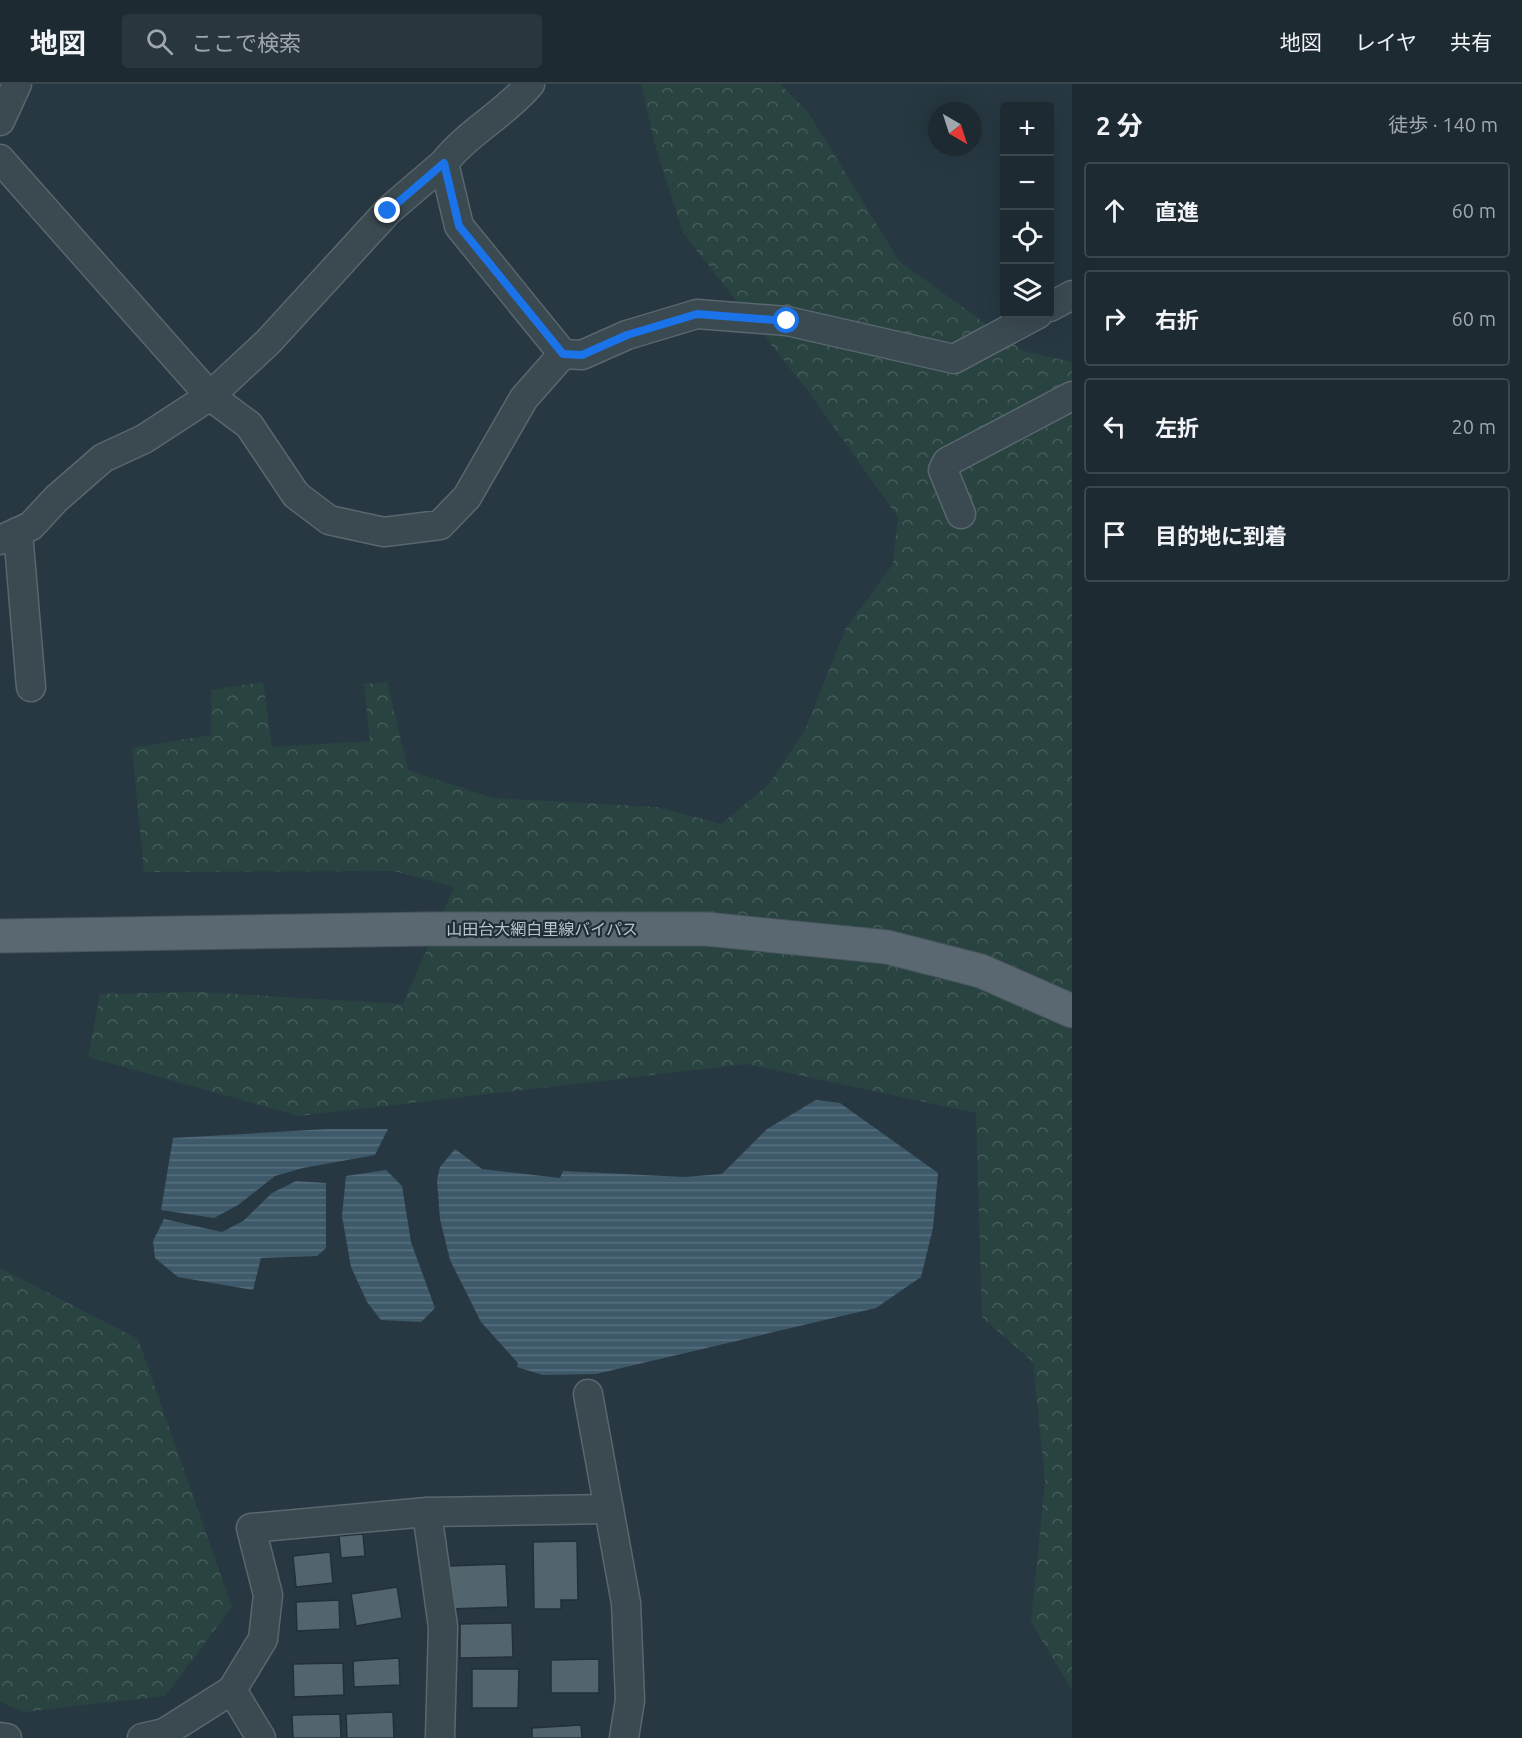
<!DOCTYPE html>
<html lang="ja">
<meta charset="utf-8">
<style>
body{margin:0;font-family:Ubuntu,"Noto Sans JP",sans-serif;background:#2a363e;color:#f1f3f6}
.controls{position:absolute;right:18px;top:18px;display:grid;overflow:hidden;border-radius:6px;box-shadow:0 6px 24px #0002}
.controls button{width:54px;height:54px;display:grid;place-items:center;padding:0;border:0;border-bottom:2px solid #3b464d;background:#1d2a32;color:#f1f3f6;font:30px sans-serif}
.compass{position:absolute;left:928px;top:18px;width:54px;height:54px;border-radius:50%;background:#1d2a32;box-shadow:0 6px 24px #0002;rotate:141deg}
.stop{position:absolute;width:18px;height:18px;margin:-14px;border:4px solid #1a73e8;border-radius:50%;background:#fff}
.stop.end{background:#1a73e8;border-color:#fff;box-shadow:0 2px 6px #0008}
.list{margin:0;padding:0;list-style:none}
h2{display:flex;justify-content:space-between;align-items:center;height:78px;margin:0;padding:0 24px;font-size:26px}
h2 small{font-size:20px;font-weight:400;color:#a0a7ac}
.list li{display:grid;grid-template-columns:39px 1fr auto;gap:18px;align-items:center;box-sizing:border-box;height:96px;margin:0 12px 12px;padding:0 12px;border:2px solid #3b464d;border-radius:6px}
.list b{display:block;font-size:22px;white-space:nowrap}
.list em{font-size:20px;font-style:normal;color:#a0a7ac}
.icon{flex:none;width:33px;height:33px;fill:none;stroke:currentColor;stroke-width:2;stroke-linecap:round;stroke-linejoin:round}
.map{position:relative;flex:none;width:1072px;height:1654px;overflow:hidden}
header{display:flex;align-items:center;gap:36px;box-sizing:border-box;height:84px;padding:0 30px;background:#1d2a32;border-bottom:2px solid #3b464d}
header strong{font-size:28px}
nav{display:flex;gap:33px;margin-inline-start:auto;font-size:21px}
.search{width:420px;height:54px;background:#2a363e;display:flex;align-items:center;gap:15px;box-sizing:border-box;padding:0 21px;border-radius:6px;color:#a0a7ac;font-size:22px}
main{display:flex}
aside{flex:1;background:#1d2a32}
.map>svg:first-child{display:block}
.forest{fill:url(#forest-crowns)}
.water{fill:url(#water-rules)}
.building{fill:#52656e;stroke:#223039;stroke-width:1.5}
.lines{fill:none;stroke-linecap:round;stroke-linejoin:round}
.street-casing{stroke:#59676f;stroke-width:31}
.primary-casing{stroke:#48555e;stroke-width:35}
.street{stroke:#3b4951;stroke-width:28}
.primary{stroke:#5a6871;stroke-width:33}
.route{stroke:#1a73e8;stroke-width:8}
.labels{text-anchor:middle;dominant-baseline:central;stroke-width:4.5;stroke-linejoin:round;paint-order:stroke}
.street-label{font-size:16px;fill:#b8c4cb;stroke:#202e37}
</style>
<header>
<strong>地図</strong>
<div class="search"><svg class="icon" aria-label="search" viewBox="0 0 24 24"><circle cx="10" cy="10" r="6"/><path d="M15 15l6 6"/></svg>ここで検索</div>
<nav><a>地図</a><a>レイヤ</a><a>共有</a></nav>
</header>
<main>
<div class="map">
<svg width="1072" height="1654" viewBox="0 0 1072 1654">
<defs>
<pattern id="forest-crowns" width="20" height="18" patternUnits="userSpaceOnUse" patternTransform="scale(1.5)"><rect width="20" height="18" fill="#294340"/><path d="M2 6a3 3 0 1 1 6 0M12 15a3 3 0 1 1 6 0" fill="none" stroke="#465c5a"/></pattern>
<pattern id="water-rules" width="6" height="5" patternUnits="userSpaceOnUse" patternTransform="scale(1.5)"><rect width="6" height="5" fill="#3e596a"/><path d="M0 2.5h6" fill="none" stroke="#586f7e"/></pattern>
</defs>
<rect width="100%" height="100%" fill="#273842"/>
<g class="forest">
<path d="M 641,0 L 780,0 L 808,28 L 899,177 L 1023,267 L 1072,278 L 1072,1606 L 1031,1538 L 1045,1397 L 1033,1278 L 982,1233 L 976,1029 L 747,980 L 299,1032 L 88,973 L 100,910 L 200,908 L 403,920 L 454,803 L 394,787 L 144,788 L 132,664 L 211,651 L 211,606 L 263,598 L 272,663 L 370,657 L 364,600 L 387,598 L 408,686 L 493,714 L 657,723 L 721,740 L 769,700 L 805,646 L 846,544 L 893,480 L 898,433 L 811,311 L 683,149 L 655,61 Z"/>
<path d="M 0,1184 L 138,1255 L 232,1523 L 165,1612 L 24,1628 L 0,1618 Z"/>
</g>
<g class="water">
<path d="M 816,1016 L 840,1019 L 938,1089 L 933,1144 L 921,1193 L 876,1224 L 596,1290 L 543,1291 L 517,1283 L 518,1279 L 481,1238 L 450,1176 L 440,1135 L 437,1096 L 440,1083 L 455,1065 L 482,1085 L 560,1094 L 563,1087 L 684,1093 L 722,1090 L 767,1045 Z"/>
<path d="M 327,1045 L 388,1045 L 375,1071 L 303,1084 L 275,1092 L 238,1121 L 214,1134 L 161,1126 L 173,1054 Z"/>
<path d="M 386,1086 L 402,1102 L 411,1158 L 435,1224 L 421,1238 L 381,1236 L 367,1218 L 351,1183 L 342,1132 L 346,1092 Z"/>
<path d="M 296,1097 L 326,1099 L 326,1164 L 317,1172 L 261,1174 L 253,1206 L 178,1193 L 155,1174 L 153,1157 L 164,1135 L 222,1148 L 243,1137 L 272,1109 Z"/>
</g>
<g class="building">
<path d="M 363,1450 L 365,1472 L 341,1474 L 339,1452 Z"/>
<path d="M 577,1457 L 578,1516 L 561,1516 L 561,1525 L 534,1525 L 533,1458 Z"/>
<path d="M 330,1468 L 333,1499 L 296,1503 L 293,1472 Z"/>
<path d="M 506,1480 L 508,1523 L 449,1525 L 448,1482 Z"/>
<path d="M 397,1503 L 402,1534 L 356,1542 L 351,1510 Z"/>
<path d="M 339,1516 L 340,1545 L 297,1547 L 296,1518 Z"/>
<path d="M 512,1539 L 513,1573 L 460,1574 L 460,1540 Z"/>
<path d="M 399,1574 L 400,1601 L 354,1603 L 353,1577 Z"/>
<path d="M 599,1575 L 599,1609 L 551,1609 L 551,1576 Z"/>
<path d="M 343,1579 L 344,1611 L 294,1613 L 293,1580 Z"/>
<path d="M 472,1585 L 519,1585 L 518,1624 L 472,1624 Z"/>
<path d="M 393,1628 L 394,1654 L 347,1654 L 346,1630 Z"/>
<path d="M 340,1630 L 341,1654 L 293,1654 L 292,1631 Z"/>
<path d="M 581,1641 L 582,1654 L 532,1654 L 532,1644 Z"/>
</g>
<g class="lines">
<defs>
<g id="street">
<path d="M 0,37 L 17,0"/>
<path d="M 0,75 L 210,312 L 249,341 L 296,411 L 329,436 L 384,448 L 440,441 L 467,413 L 524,314 L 563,270 L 459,142 L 444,79 C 468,48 505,30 530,0"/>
<path d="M 1050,223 L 1072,211"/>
<path d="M 563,270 L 582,271 L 627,251 L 697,230 L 787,237 L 954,275 L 1038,230"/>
<path d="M 961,430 L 943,386 L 947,378 L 1072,312"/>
<path d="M 18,448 L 31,603"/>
<path d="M 0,456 L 31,442 L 56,415 L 103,374 L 144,355 L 210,312 L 268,258 L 388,127 L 444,79"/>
<path d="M 588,1310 L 626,1519 L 630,1616 L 624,1654"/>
<path d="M 427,1428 L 443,1543 L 440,1654"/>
<path d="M 232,1606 L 261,1654"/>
<path d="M 0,1653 L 7,1654"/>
<path d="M 142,1654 L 164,1649 L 232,1606 L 263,1555 L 268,1511 L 251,1444 L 427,1428 L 609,1425"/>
</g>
<path id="primary" d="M 0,852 L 428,845 L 706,845 L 887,863 L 981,887 L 1072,927"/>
</defs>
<use href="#street" class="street-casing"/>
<use href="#primary" class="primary-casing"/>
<use href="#street" class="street"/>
<use href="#primary" class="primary"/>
</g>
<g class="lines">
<path class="route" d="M 388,127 L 444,79 L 459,142 L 563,270 L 582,271 L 627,251 L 697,230 L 787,237"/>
</g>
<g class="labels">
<g class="street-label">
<text x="542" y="845">山田台大網白里線バイパス</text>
</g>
</g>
</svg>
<div class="controls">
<button>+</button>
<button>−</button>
<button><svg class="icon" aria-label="locate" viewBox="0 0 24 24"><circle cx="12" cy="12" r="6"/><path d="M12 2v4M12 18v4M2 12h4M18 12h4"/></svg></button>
<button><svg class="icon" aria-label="layers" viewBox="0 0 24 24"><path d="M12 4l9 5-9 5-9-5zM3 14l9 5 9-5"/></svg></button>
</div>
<svg class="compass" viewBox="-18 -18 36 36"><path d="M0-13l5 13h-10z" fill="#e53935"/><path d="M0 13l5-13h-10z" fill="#a0a7ac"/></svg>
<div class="stop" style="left:787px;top:237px"></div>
<div class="stop end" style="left:388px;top:127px"></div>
</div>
<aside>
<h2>2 分<small>徒歩 · 140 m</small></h2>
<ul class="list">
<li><svg class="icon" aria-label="ahead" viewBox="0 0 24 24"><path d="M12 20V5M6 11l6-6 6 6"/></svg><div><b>直進</b></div><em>60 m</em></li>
<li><svg class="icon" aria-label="right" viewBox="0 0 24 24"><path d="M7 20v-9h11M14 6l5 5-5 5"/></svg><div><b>右折</b></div><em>60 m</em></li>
<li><svg class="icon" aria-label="left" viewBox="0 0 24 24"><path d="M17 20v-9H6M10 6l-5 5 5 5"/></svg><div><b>左折</b></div><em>20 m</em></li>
<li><svg class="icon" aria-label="arrive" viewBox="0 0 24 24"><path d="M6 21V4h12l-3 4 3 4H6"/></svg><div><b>目的地に到着</b></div></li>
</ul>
</aside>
</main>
